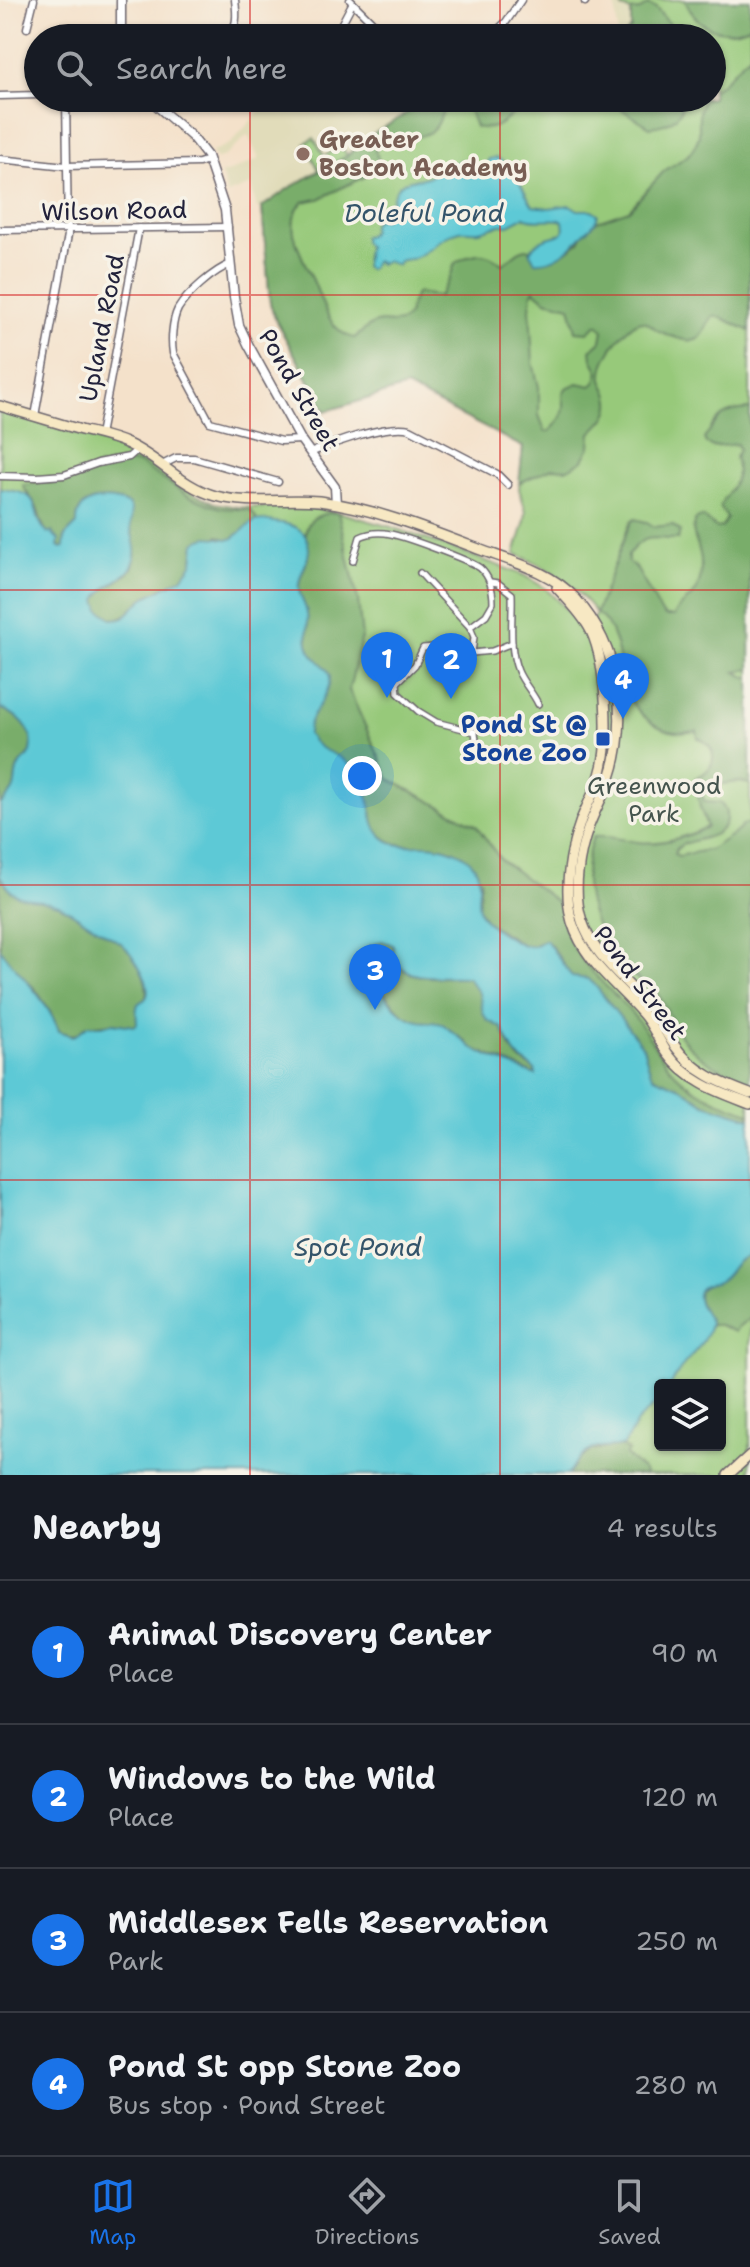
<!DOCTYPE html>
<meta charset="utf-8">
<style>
body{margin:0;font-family:"Shantell Sans",sans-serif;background:#20242c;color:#f1f3f6}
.controls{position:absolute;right:24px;bottom:24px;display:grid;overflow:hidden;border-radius:8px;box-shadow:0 2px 6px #0004}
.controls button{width:72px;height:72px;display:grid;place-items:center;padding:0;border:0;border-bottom:2px solid #363941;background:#171b24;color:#f1f3f6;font:40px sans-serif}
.you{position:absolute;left:362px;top:776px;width:28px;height:28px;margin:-20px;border:6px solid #fff;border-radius:50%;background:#1a73e8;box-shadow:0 0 0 12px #1a73e833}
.badge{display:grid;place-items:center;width:52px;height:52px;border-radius:50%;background:#1a73e8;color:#fff;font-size:26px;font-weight:700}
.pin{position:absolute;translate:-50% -66px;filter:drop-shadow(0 2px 4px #0008)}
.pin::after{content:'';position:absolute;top:42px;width:28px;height:24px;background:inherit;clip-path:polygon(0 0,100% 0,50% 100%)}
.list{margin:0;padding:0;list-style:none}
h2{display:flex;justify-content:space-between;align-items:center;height:104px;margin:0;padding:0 32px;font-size:34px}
h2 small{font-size:26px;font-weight:400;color:#9ea1a6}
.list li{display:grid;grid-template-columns:52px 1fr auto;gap:24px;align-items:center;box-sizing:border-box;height:144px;padding:0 32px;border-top:2px solid #363941}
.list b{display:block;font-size:30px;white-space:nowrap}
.list p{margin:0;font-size:26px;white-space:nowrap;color:#9ea1a6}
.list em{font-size:26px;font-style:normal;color:#9ea1a6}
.icon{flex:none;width:44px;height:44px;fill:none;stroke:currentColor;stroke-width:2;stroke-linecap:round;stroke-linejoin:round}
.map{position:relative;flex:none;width:750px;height:1475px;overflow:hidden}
.search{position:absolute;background:#171b24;box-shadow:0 2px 6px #0004;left:24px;right:24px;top:24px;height:88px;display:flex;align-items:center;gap:20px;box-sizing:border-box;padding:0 28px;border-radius:44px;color:#9ea1a6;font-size:30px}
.sheet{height:680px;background:#171b24}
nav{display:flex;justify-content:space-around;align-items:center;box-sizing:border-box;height:112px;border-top:2px solid #363941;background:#171b24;font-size:22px;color:#9ea1a6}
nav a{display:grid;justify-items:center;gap:4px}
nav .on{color:#1a73e8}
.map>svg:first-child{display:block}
.built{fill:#e1dcba}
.green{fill:#97c97a;stroke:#5c765a;stroke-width:2;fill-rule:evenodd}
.forest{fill:#79ad6a;stroke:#4e6852;stroke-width:2;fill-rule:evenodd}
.water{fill:#5dc9d6;stroke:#407688;stroke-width:2;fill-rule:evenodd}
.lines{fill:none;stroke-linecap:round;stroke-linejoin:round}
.pedestrian-casing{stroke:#6c656d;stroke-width:8}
.minor-casing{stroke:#6c656d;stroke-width:9}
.tertiary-casing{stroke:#6c656d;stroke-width:11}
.secondary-casing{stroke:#6c656d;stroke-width:12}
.pedestrian{stroke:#fff;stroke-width:5}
.minor{stroke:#fff;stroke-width:6}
.tertiary{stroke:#fff;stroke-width:8}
.secondary{stroke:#f7e8c3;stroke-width:9}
.grid{fill:none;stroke:#d62828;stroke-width:2;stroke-opacity:0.55}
.education-dot{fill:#8d6e63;stroke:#f7f3e8;stroke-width:3}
.transit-dot{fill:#1a4fb4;stroke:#f7f3e8;stroke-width:3}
.labels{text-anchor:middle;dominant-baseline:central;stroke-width:7;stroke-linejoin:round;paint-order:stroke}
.education-label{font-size:24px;font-weight:bold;fill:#785e54;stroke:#f7f3e8;text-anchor:start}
.street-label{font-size:24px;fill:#22223b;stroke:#f7f3e8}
.transit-label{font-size:24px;font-weight:bold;fill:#164399;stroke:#f7f3e8;text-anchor:end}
.park-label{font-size:24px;fill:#45544e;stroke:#f7f3e8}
.water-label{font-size:26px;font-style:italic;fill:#34546a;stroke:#f7f3e8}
</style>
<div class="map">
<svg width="750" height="1475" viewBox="0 0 750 1475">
<rect width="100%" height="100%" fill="#f7f3e8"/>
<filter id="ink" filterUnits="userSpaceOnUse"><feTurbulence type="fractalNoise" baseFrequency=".0125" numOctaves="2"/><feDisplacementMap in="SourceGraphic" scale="16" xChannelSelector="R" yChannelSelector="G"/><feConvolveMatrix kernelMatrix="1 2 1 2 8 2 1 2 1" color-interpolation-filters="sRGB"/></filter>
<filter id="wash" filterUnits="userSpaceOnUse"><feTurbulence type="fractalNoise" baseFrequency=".006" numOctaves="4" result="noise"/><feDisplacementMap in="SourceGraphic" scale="32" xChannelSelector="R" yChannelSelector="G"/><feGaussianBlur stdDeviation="1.8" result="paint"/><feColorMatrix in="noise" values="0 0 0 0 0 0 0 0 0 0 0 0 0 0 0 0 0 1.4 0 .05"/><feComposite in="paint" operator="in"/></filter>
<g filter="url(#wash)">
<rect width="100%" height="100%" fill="#f4e1ca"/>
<g class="built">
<path d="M 615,0 L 670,0 L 679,38 L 618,38 Z"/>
<path d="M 271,98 L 407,98 L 423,103 L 369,137 L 347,156 L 290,188 L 257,209 L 251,185 L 227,194 L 221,173 L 226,173 L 259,159 L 248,135 L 226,155 L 216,160 L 212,152 L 231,143 Z"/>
</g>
<path class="green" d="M 621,0 L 750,0 L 750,1475 L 0,1475 L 0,411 L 128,449 L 179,487 L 214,503 L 237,507 L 308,508 L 338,512 L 391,527 L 465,553 L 523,575 L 545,588 L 568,611 L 586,634 L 596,613 C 574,584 548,567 515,554 L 525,521 L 526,512 L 519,489 L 523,447 L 406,387 L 326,411 L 276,321 L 270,303 L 262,207 L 319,170 L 305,143 L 314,138 L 324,156 L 341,146 L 347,155 L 369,137 L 423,103 L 500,98 L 712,98 L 712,38 L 679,38 C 677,29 662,17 656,8 L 631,11 L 622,8 ZM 660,1385 L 720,1385 L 720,1445 L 660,1445 Z"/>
<g class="forest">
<path d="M 685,0 L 750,0 L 750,26 C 722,38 697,29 685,0 Z"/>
<path d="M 648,5 L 656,8 L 673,29 L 690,38 L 622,38 L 631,28 L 631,11 L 640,10 Z"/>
<path d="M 750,55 L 750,331 L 722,318 L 714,316 C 706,322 706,336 696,340 C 687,343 667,335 659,331 C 649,325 645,316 633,325 C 619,336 600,360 602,379 C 603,385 608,390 609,396 C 614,412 602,423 591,433 L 590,447 L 583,460 L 568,469 L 552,468 L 519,483 L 523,447 L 406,387 L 326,411 L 276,321 L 270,303 L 262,207 L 289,188 L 347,156 L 369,137 L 423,103 L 500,98 L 684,98 C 682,118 669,125 650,127 L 616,106 L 582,105 L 542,113 L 518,109 C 504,122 497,132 475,127 L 468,108 C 432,100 448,121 430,132 C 414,142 384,139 375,150 L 380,164 L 378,170 L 319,199 L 303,202 C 281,223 302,256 312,278 C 322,299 327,331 354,338 C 361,334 367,325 376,323 C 384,320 393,326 402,321 C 412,316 409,301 417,293 L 439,296 L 449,280 L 455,263 C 474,252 485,249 502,264 C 512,260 517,248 530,249 L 530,253 L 564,253 L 579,242 L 582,235 L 597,221 L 629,210 L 664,171 L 687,156 L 694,148 L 699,136 L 699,112 L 703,99 L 712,98 L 712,90 C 728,81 735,66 750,55 ZM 534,290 L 546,300 L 570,306 L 576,331 L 588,332 L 596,325 L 599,325 L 603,330 L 601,341 L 591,350 L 592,359 L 599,372 L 595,383 L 591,386 L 578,383 L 566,388 C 560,399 565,399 564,408 C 563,417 554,428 548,432 L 545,431 L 539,415 L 539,387 L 533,363 L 530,309 L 532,292 Z"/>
<path d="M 750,409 L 750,669 L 736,672 L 750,679 L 750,784 L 739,782 L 705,786 L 702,795 L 705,802 L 720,803 C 725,808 727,812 726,820 C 722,839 696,838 682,845 C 676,849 677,848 674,854 L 679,856 L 711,849 L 739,830 L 742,825 L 750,823 L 750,1082 C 720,1069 693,1058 676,1029 C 670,1018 666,1006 659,996 C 652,986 638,981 630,973 C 593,936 575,888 593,837 C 609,835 623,840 638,842 C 663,845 686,837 707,827 L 700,807 L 695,778 C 717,769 720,748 698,738 L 697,731 C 671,736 653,728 636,708 C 633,704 627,698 625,693 C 623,688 623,680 622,674 C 619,654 614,624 596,613 L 627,531 L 631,522 L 635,519 L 646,522 L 653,527 L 672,525 L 680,531 L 678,539 C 654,540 646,531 628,555 L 628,562 L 635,566 L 661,612 L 665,616 L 674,616 C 678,605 688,601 695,593 C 701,584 701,571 701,561 C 701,545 688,535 696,519 L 702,517 L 717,528 L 722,527 L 727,518 L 720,506 C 730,489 742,479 735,457 L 739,450 L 737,444 L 713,447 L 706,443 L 704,439 C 719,416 722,410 750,409 Z"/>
<path d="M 121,462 L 139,463 L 187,495 L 211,505 L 222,508 L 250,510 L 256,517 L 256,521 L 232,539 L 228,540 L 219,536 L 194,548 L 193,563 L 182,578 L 144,598 L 126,615 L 117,619 C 111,618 106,616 101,611 C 84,591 122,583 130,571 C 140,557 133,544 131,529 C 130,519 133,514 129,505 C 109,495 75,496 77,524 L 65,536 L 64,547 L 61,548 L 58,545 L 58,539 L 52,532 L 48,533 C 41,526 41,518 37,508 C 34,499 26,494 23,485 L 68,480 L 84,475 L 97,467 Z"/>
<path d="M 338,512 L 358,600 L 362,637 L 349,690 L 389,779 L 476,825 L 501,860 L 561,905 C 562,957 611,985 638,1021 C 657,1046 662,1065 688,1084 C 706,1098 728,1105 750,1113 L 750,1118 L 705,1104 L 681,1088 L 654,1077 L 650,1071 L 643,1047 L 594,984 L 588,979 L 572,977 L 550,944 L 541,941 L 533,946 L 523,945 L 486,921 L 478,908 L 481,880 C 475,873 470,861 462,856 C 437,835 399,858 378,832 C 370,823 372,814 370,803 C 367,790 359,777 349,766 C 338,753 312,753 307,734 C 304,721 329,696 330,679 C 330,666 314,662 310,651 C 305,639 309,627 307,614 C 306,604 298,596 299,586 C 300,575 306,567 308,557 C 309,547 303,536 307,527 C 311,515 327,513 338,512 Z"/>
<path d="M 0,708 C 16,714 37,730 31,751 C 29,759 22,760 19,765 C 14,772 17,783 13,790 C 10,796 4,801 0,805 Z"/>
<path d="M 0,876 L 11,891 L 59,905 L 121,943 C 135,955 150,979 146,998 L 139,1004 L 137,1024 L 134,1026 C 126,1026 121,1024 114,1023 C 107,1023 101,1025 94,1025 C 75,1025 87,1042 59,1031 L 50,1011 L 36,990 L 14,968 L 0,949 Z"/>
<path d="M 382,941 L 393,945 C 394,953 395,964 402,969 C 419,981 447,976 467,977 L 480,993 L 483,1013 L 502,1028 L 511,1048 L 518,1058 L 535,1070 L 536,1075 L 472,1048 L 463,1039 L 435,1023 L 418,1022 L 405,1016 L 387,997 L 371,973 L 365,958 L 365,949 Z"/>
<path d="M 746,1256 L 750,1257 L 750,1318 L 738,1327 L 735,1332 L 719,1325 L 710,1325 C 707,1314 688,1293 705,1286 C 711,1283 718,1283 722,1278 C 731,1270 734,1262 746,1256 Z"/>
<path d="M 621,1446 L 628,1451 L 625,1455 L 643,1470 L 646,1475 L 568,1475 L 578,1460 L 592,1450 Z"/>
</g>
<g class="water">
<path d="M 497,158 L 511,167 L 533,206 L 549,208 L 570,205 L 578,210 L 592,210 L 598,214 C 597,224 590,227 583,234 C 571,249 555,264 535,262 L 530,253 C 534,238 550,239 562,233 L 564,230 L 563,221 C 550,217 535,223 524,217 L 509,225 C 497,223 490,229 479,231 C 473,232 466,230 460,231 C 443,235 431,249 417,257 C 410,261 406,258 399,261 L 397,265 L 386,261 L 380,264 L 376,261 L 368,270 L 365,267 L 367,246 L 363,241 L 363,237 L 371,234 L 372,225 L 375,220 L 384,219 L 384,213 L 379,207 L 392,201 C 393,195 396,188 401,184 C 408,178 419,180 427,177 C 441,171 449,166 462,160 L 465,161 L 463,176 L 469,176 L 482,171 L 489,159 Z"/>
<path d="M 0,489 C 51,493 26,513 48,533 L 51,532 L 59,540 L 58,546 L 61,548 L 64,547 L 65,536 L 77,524 C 76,496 109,495 129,505 C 134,513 130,519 131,529 C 132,537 136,545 135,554 C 135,580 106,579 97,600 L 100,610 L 113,619 L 123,618 L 144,598 L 182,578 L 193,563 L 195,543 C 209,532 217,540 231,539 C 240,535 247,524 256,521 C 262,519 269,521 274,522 C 292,524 308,528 309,549 C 309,562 300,572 299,584 C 297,595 306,603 307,614 C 309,624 306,634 308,644 C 311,660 331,666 330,679 C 329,700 306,715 308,735 C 321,754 333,750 347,763 C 354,770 360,780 365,789 C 375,808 367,830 390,842 C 400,847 409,845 420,845 C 436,844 460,850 471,862 C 486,878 475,892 479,909 C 481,922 520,948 533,946 C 537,945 540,942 543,940 L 546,940 L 572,977 L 588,979 L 594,984 L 643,1047 L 650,1071 L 654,1077 L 681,1088 L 705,1104 L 750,1118 L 750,1257 C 733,1258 733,1272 721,1280 C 712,1287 696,1282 698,1299 C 699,1306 707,1314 710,1322 L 708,1332 L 699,1347 L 684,1364 L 670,1385 L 660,1385 L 660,1400 L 637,1422 L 624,1445 C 614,1449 607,1447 597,1448 C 584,1451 573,1464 568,1475 L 0,1475 L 0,949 C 21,976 46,998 59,1031 C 81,1040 72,1035 89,1025 L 102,1026 L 112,1023 L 134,1026 L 137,1024 C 137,1018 135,1010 138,1004 C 143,998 145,1003 147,995 C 152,981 130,951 121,943 L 59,905 L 18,896 L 11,891 L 0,876 L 0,805 C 4,801 10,796 13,790 C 17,783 14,772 19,766 C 22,760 29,759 31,751 C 36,731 17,714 0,708 ZM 382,941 L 393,945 C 394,985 438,975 467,977 L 479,993 L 483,1013 L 487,1020 L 502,1028 L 515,1054 L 535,1070 L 536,1075 C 528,1073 480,1053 473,1048 C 463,1041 454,1032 444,1025 C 433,1019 419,1026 403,1014 C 385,1001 373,977 365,958 L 367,947 Z"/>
</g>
</g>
<g filter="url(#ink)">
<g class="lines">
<defs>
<g id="pedestrian">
<path d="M 353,561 L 360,537 C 368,533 376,532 385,533 C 399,534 469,560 480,568 C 490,577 493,589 493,603 L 486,615 L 470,627 L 474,637 L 472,653 L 434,647 L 423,648 L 415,665 L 397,683 L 398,693 L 418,711 L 436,722 L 475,732 L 477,748"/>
<path d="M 420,573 L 470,627"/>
<path d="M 491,582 L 498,583 L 512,594 C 513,619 508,646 518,671 C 523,683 533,693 538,704"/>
<path d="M 472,653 L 492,651 L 512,643"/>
</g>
<g id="minor">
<path d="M 350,0 L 372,22 L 399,38"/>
<path d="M 585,2 L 586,0"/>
<path d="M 27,28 L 34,0"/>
<path d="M 226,38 C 238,28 237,15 235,0"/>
<path d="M 334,38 L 352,4"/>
<path d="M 489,38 L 506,22 L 521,0"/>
<path d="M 0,96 L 38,95"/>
<path d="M 0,159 L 66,166 L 199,163 L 208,160"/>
<path d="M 0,230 L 228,227"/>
<path d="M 231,264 C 214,270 187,294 178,309 C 172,321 171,341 173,353 L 210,422 L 281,441 L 301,440"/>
<path d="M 35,416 L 68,235 L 66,98"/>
<path d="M 100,435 L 139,228"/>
<path d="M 310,453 C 333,443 387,423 410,429 L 497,474 L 508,485"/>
<path d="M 162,465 L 176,458 L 194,458 L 278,482"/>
<path d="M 0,476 L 37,477 L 64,475 L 98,463 L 129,457 L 138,449"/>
</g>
<g id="tertiary">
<path d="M 121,0 L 121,38"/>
<path d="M 148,98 L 192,137 L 207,156 L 225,210 L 234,297 L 239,325 L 248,344 L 301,440 L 335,487 L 336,504"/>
</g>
<g id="secondary">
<path d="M 0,406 C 27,414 54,422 81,430 C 97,434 113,437 128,444 C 159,458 182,487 216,496 C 249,505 285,498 319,501 C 374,508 429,530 481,550 C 514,562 552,572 576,599 C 620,648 630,721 609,781 C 603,796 595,810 589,826 C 579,854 572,891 582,921 C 594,957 625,978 648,1006 C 659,1018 665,1033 675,1046 C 693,1072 721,1083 750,1094"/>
<path d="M 557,588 C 569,601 583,615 591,631 C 606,663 611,741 600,775 C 595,791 587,805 581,820 C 570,851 563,890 572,922 C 584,961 617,984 642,1013 C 653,1025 659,1041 668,1054 C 688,1082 719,1092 750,1104"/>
<path d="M 728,1475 L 750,1455"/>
</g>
</defs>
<use href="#pedestrian" class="pedestrian-casing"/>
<use href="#minor" class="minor-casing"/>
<use href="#tertiary" class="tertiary-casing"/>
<use href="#secondary" class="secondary-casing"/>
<use href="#pedestrian" class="pedestrian"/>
<use href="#minor" class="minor"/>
<use href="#tertiary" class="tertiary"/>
<use href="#secondary" class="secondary"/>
</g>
</g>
<path class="grid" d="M 250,0 L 250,38M 500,0 L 500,38M 250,98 L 250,1475M 500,98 L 500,1475M 0,295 L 750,295M 0,590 L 750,590M 0,885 L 750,885M 0,1180 L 750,1180"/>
<circle class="education-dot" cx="303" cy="154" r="8"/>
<rect class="transit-dot" x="595" y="731" width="16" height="16" rx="4"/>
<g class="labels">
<g class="education-label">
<text x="319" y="140">Greater<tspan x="319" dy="28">Boston Academy</tspan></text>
</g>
<g class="street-label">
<text transform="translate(114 211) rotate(-1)">Wilson Road</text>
<text transform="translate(102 328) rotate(-79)">Upland Road</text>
<text transform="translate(299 390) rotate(60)">Pond Street</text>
<text transform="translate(640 983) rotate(53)">Pond Street</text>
</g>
<g class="transit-label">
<text x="587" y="725">Pond St @<tspan x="587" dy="28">Stone Zoo</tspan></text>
</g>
<g class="park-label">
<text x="654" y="786">Greenwood<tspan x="654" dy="28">Park</tspan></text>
</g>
<g class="water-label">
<text x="424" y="212">Doleful Pond</text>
<text x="358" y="1246">Spot Pond</text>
</g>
</g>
</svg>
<div class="controls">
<button><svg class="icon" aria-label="layers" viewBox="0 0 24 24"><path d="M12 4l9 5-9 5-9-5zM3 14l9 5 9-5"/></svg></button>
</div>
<div class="you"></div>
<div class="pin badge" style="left:387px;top:698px">1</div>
<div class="pin badge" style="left:451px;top:699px">2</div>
<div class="pin badge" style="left:375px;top:1010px">3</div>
<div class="pin badge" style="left:623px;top:719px">4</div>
<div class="search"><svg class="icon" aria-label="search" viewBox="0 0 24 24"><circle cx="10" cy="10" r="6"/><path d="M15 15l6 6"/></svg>Search here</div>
</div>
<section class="sheet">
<h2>Nearby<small>4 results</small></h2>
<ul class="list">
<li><span class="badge">1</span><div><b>Animal Discovery Center</b><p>Place</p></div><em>90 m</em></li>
<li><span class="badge">2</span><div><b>Windows to the Wild</b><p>Place</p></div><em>120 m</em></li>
<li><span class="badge">3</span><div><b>Middlesex Fells Reservation</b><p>Park</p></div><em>250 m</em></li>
<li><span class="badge">4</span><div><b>Pond St opp Stone Zoo</b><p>Bus stop · Pond Street</p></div><em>280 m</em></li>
</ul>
</section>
<nav>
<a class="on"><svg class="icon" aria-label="map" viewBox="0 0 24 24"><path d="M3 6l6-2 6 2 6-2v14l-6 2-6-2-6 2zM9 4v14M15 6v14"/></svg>Map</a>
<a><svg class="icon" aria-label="directions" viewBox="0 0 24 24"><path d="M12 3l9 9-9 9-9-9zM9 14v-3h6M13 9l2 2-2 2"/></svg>Directions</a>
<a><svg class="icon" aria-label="saved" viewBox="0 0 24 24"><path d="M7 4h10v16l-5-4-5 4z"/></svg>Saved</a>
</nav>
